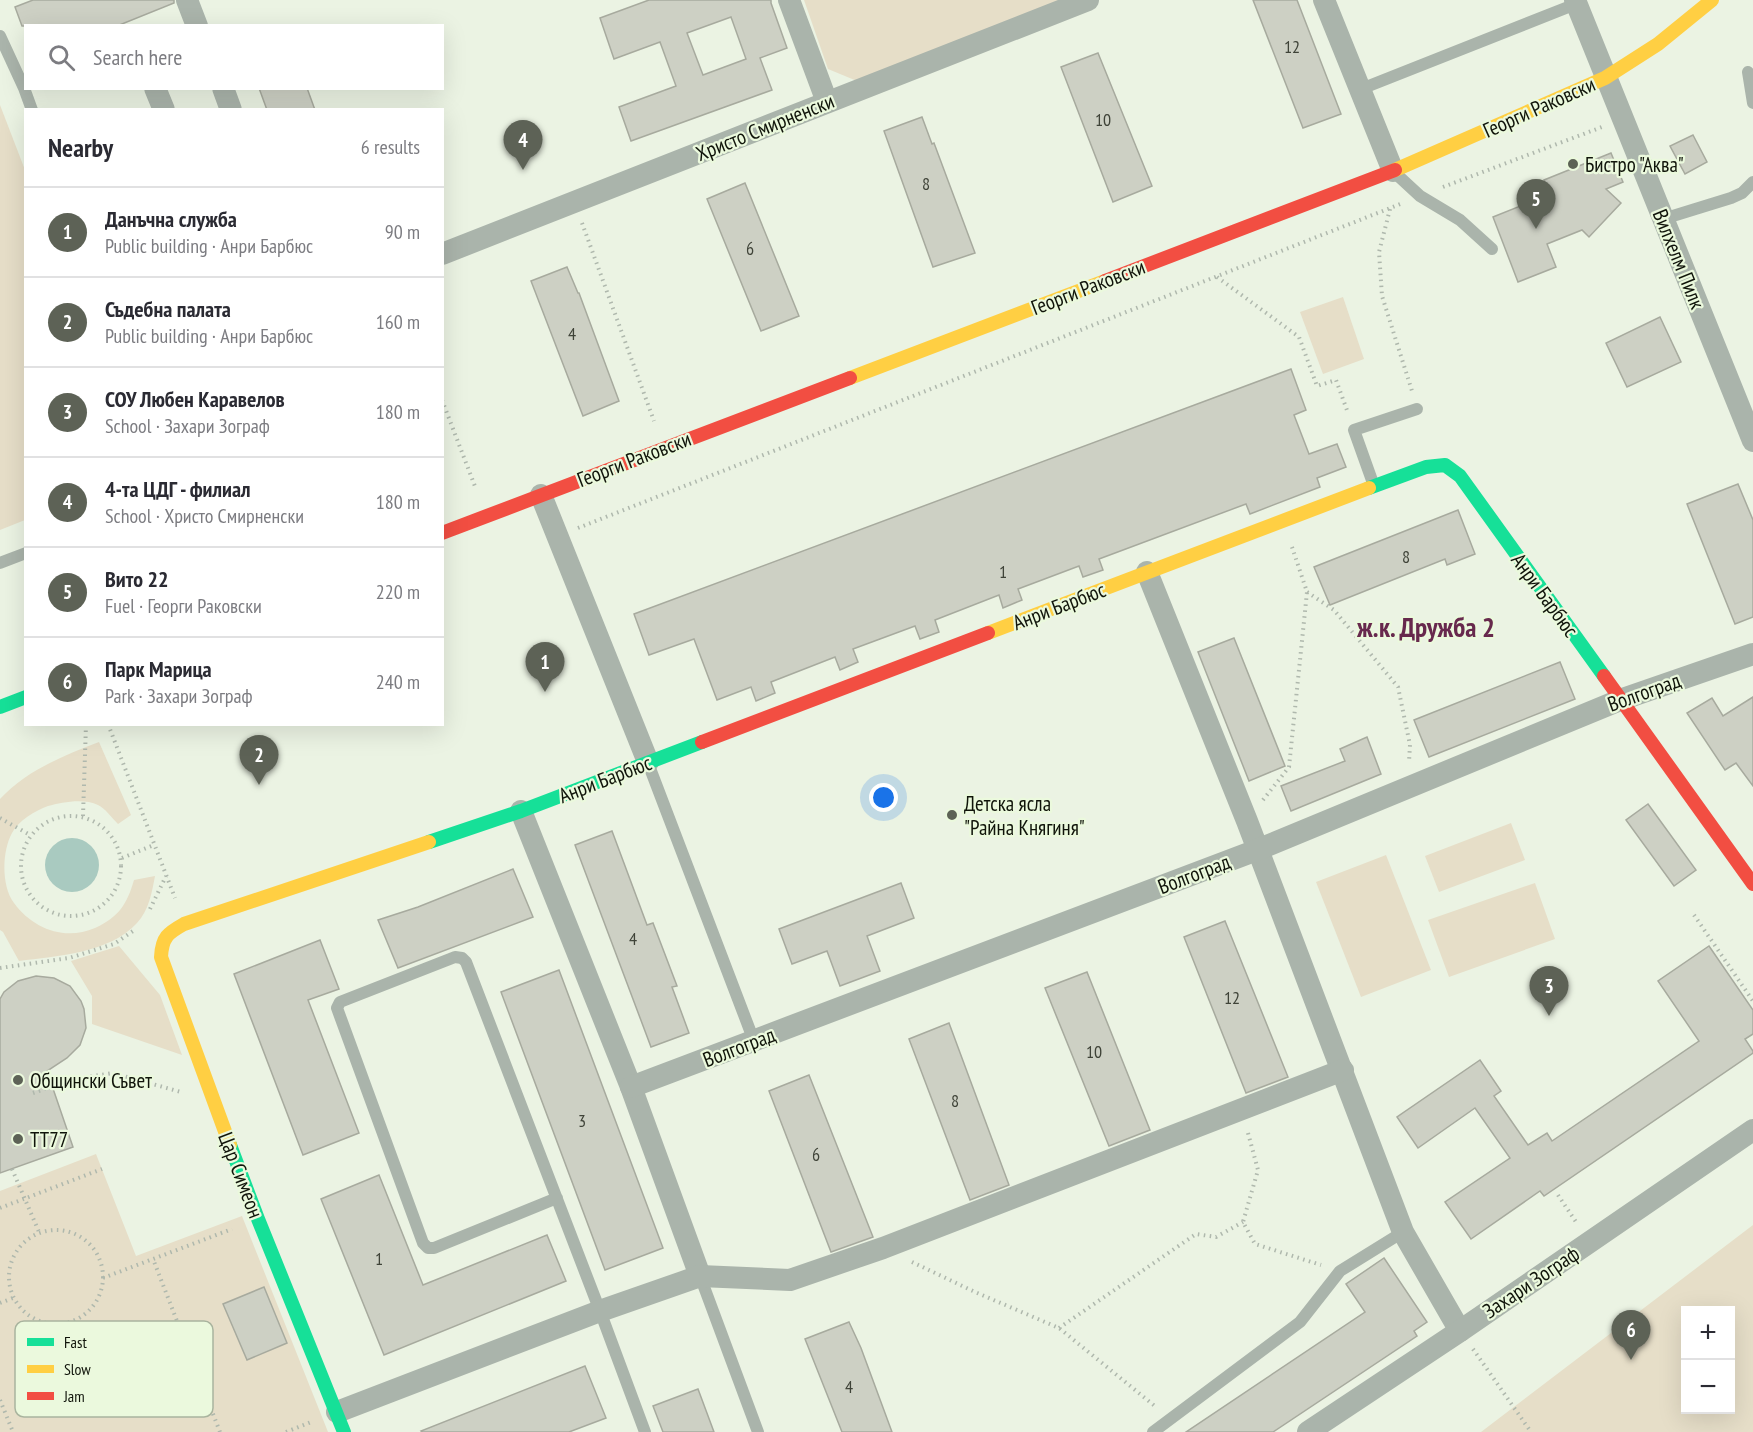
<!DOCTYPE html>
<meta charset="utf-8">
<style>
body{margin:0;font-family:"PT Sans Narrow",sans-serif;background:#f7f7f7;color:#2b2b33}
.controls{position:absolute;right:18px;bottom:18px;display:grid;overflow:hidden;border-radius:0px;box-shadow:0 6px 24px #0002}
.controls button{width:54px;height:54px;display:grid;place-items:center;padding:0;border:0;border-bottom:2px solid #e1e1e2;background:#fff;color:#2b2b33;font:30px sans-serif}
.you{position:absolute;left:884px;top:798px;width:21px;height:21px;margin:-15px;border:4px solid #fff;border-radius:50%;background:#1a73e8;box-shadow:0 0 0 9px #1a73e833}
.badge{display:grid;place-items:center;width:39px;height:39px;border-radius:50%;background:#5d6256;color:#fff;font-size:20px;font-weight:700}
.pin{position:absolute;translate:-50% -50px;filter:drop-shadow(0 2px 3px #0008)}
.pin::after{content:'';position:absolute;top:32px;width:21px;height:18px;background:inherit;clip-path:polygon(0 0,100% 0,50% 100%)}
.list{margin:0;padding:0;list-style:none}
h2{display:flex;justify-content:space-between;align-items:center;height:78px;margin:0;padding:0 24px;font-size:26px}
h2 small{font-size:20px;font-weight:400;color:#7c7c81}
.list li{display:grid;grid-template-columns:39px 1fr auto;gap:18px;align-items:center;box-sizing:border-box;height:90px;padding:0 24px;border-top:2px solid #e1e1e2}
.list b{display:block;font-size:22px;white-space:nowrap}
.list p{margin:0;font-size:20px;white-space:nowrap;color:#7c7c81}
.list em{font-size:20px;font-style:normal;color:#7c7c81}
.icon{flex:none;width:33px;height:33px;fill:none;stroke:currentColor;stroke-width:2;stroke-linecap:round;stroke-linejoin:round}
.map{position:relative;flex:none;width:1753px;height:1432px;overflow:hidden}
.search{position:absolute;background:#fff;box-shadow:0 6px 24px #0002;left:24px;top:24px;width:420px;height:66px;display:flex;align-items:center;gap:15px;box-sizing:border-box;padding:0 21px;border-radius:0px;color:#7c7c81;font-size:22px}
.panel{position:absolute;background:#fff;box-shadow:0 6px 24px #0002;left:24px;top:108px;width:420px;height:618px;border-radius:0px}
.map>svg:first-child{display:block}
.green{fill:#e6dec8;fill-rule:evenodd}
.water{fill:#a9cac0}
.building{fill:#cdd0c4;stroke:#a7aa9e;stroke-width:1.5;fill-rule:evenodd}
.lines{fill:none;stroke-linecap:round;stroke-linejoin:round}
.path{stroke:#afb8ad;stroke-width:4;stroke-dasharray:1.5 4.5;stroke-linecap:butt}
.lane{stroke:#aab4ab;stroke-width:12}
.street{stroke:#aab4ab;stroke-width:22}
.fast{stroke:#16e098;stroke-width:14}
.slow{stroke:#ffcf43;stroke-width:14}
.jam{stroke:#f24e42;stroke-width:14}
.poi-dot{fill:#5d6256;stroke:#ebf9dd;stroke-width:2}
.labels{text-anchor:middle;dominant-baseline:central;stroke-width:4.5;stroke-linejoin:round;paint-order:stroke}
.number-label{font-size:18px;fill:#3f4338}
.street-label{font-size:21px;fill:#10140a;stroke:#ebf9dd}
.poi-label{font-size:21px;fill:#10140a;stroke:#ebf9dd;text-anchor:start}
.district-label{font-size:27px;font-weight:bold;fill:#67294d;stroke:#ebf9dd}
.key{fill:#ebf9dd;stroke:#a9b49e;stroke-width:1.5}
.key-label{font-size:16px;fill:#10140a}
</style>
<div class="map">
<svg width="1753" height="1432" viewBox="0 0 1753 1432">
<rect width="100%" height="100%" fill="#ebf3e3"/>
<g class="green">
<path d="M 804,0 L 1066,0 L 857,81 L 828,69 Z"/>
<path d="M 0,105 L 25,170 L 25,520 L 0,530 Z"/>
<path d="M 1343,297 L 1364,359 L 1323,374 L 1300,312 Z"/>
<path d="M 99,742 L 131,815 L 118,824 C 112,818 105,808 98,805 C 84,798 62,802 48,806 C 35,811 19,820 12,833 C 2,851 1,886 14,903 C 33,929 65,941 95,928 C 119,917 127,904 134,880 L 155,876 C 152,892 149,910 137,923 C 110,953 57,956 19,961 L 3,932 L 0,930 L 0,799 C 27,770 63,756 99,742 Z"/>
<path d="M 1511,823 L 1525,860 L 1439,892 L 1425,856 Z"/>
<path d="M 1386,855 L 1431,970 L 1361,997 L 1316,882 Z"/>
<path d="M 1535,883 L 1555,939 L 1449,977 L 1428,920 Z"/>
<path d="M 119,946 L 160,995 L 182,1055 L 92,1024 L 92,996 L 71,961 Z"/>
<path d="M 96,1154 L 136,1256 L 242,1216 L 328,1432 L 0,1432 L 0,1191 Z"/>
<path d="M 1753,1225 L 1753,1432 L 1481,1432 ZM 1686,1310 L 1730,1310 L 1730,1410 L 1686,1410 Z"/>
</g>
<circle class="water" cx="72" cy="865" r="27"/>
<g class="building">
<path d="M 33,0 L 174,0 L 174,3 L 117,26 L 22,26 L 15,7 Z"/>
<path d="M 649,0 L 771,0 L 771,3 L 787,48 L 760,58 L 772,90 L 631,141 L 619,107 L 676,86 L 660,42 L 614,59 L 600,18 ZM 731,17 L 746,59 L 703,75 L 687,33 Z"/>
<path d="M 1253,0 L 1297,0 L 1341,114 L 1303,128 Z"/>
<path d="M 1098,53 L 1152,186 L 1113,202 L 1061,67 Z"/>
<path d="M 259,88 L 307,88 L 315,110 L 267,110 Z"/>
<path d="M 922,117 L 932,144 L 934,143 L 975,253 L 933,267 L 884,131 Z"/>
<path d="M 1693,135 L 1707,162 L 1685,174 L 1670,146 Z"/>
<path d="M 1611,153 L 1623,182 L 1606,189 L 1621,203 L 1589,237 L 1582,230 L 1547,244 L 1556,267 L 1518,282 L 1493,217 L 1550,194 L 1544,180 Z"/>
<path d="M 745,183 L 799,316 L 761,331 L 707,199 Z"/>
<path d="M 567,267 L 578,293 L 579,293 L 619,401 L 583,416 L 531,281 Z"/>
<path d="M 1660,317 L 1681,362 L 1627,387 L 1606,343 Z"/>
<path d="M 1291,369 L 1306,410 L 1294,415 L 1309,454 L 1337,444 L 1346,467 L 1317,478 L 1320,487 L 1250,514 L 1246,504 L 1099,559 L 1103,570 L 1083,577 L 1079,566 L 1018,589 L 1022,600 L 1003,608 L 999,595 L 935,620 L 939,632 L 920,639 L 915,626 L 853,649 L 858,662 L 840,670 L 835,657 L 771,682 L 775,693 L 756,701 L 751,687 L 717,700 L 694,639 L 649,655 L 634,614 Z"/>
<path d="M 1738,484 L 1753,520 L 1753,617 L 1735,624 L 1687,504 Z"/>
<path d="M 1458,510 L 1475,554 L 1447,565 L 1445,559 L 1330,605 L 1314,567 Z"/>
<path d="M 1234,638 L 1285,766 L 1249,781 L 1198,652 Z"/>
<path d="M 1560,662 L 1575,699 L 1429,757 L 1414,720 Z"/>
<path d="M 1753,697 L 1753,786 L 1736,763 L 1725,770 L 1687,713 L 1712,698 L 1723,716 Z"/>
<path d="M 1367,737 L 1381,774 L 1291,811 L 1281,786 L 1345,761 L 1340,749 Z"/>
<path d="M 1648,804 L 1696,870 L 1674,886 L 1626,820 Z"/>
<path d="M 612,831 L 647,925 L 653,923 L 677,986 L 672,987 L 689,1033 L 651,1047 L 575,845 Z"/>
<path d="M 513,869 L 533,917 L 398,968 L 378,920 L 418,907 Z"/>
<path d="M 901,883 L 914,918 L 867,936 L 880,971 L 840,986 L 827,951 L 792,964 L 779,929 Z"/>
<path d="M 1225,921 L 1288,1077 L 1246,1093 L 1184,937 Z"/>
<path d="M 320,940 L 339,989 L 308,1000 L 359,1133 L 303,1155 L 234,974 Z"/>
<path d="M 1709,946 L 1753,1010 L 1753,1034 L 1745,1039 L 1753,1051 L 1753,1053 L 1544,1196 L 1540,1191 L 1471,1239 L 1445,1202 L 1510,1158 L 1475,1108 L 1418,1148 L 1397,1117 L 1480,1060 L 1501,1091 L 1494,1096 L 1528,1145 L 1547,1133 L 1552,1141 L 1699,1041 L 1658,981 Z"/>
<path d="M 559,970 L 663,1248 L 605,1270 L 501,992 Z"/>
<path d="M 1087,972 L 1150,1130 L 1109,1146 L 1045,988 Z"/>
<path d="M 36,976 L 54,978 L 70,986 L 81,1001 L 84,1009 L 86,1028 L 80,1045 L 67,1058 L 47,1071 L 73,1147 L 0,1173 L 0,999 L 4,992 L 18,981 Z"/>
<path d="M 949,1023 L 1009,1185 L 970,1200 L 909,1039 Z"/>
<path d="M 809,1075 L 873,1237 L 831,1252 L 769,1091 Z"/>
<path d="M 379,1175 L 423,1285 L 547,1235 L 566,1281 L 384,1355 L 321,1199 Z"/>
<path d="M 1384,1258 L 1427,1322 L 1414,1331 L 1417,1336 L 1273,1432 L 1186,1432 L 1365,1312 L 1346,1284 Z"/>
<path d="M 264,1287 L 287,1343 L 247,1360 L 223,1304 Z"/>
<path d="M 849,1322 L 861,1348 L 892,1432 L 842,1432 L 805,1339 Z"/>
<path d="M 585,1366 L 606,1418 L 569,1432 L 422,1432 L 421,1431 Z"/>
<path d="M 698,1389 L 714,1432 L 663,1432 L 653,1406 Z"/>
</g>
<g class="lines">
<g class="path">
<path d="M 1443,187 L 1602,127"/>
<path d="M 1390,209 L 1379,252 L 1382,296 L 1412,391"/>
<path d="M 582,223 L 654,421"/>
<path d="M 1217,277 L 1299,337 L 1317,386 L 1336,380 L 1348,413"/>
<path d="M 442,400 L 476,489"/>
<path d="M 578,528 L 1403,203"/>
<path d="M 1307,592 L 1334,610 L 1398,687 L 1410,745 L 1409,762"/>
<path d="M 108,724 L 175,898"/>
<path d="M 1263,800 L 1289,767 L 1307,592 L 1292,547"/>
<circle cx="71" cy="866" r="50"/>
<path d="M 83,816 L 86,724"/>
<path d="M 0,818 L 30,835"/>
<path d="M 122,858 L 154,845"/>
<path d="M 150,909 L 166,876"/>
<path d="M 1694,915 L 1753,1001"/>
<path d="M 0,968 L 69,958 L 114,944 L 136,929"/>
<path d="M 33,1093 L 74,1079 L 113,1073 L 181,1092"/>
<path d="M 1248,1133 L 1258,1170 L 1243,1222 L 1255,1244 L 1321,1265"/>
<path d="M 12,1169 L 39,1232"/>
<path d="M 1558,1195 L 1576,1222"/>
<path d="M 0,1208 L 102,1169"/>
<circle cx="56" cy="1277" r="47"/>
<path d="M 912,1262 L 975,1292 L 1059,1328 L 1156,1407"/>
<path d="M 103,1278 L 153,1259"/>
<path d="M 0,1303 L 13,1298"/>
<path d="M 1059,1328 L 1196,1234 L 1216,1237 L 1243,1222"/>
<path d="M 1473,1349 L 1531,1432"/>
<path d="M 0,1400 L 13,1432"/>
<path d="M 220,1432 L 153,1259 L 232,1229"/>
<path d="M 286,1432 L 311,1422"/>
</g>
<g class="lane">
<path d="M 0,36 L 24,88 L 32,110"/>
<path d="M 1748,72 L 1753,103"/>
<path d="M 1361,89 L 1576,4"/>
<path d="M 1394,172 L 1420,196 L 1460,220 L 1492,249"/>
<path d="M 1663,219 L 1731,198 L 1742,193 L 1753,182"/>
<path d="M 1374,486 L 1354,430 L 1417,409"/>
<path d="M 0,563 L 26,553"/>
<path d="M 648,763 L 754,1041"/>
<path d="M 557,1198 L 434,1248 L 428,1248 L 423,1243 L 337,1008 L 340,1002 L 455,957 L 462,958 L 466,962 L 600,1311 L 645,1432"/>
<path d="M 700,1276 L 758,1432"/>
<path d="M 1153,1432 L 1300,1322 L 1340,1271 L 1403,1232"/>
</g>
<g class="street">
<path d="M 187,0 L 197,26"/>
<path d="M 789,0 L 827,102"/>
<path d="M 1324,0 L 1393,171"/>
<path d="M 1575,0 L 1753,441"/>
<path d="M 155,88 L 164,110"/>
<path d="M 223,88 L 231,110"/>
<path d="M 442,254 L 1088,0"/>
<path d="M 541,495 L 648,762"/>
<path d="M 1147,572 L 1247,821 L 1403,1232 L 1460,1331"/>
<path d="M 521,811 L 631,1087 L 700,1276"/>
<path d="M 631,1087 L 1257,850 L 1620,700 L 1753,654"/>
<path d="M 337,1412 L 600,1311 L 700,1276 L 790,1280 L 883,1248 L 1343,1070"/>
<path d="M 1308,1432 L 1460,1331 L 1753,1130"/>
</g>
<g class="fast">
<path d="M 1369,488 L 1426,467 L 1445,465 L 1460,476 L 1604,676"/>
<path d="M 0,707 L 26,697"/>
<path d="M 429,842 L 521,811 L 702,742"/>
<path d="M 230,1145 L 258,1219 L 344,1432"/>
</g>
<g class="slow">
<path d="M 1395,170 L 1605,78 L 1658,44 L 1712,0"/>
<path d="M 850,378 L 1105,281"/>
<path d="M 988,633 L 1369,488"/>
<path d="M 230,1145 L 161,957 C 162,937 168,933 184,924 L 429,842"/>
</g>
<g class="jam">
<path d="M 1105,281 L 1395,170"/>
<path d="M 442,533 L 850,378"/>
<path d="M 1604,676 L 1753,884"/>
<path d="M 702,742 L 988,633"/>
</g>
</g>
<g class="poi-dot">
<circle cx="1573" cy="164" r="6"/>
<circle cx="952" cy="815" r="6"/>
<circle cx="18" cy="1080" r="6"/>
<circle cx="18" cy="1139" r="6"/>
</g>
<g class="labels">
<g class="number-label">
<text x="1292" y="46">12</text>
<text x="1103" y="119">10</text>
<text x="926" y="183">8</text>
<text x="750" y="248">6</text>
<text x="572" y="333">4</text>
<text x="1406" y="556">8</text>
<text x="1003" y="571">1</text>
<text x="633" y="938">4</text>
<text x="1232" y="997">12</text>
<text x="1094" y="1051">10</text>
<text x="955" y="1100">8</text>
<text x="582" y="1120">3</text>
<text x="816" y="1154">6</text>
<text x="379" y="1258">1</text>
<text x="849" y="1386">4</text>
</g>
<g class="street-label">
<text transform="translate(1539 107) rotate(-24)">Георги Раковски</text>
<text transform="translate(765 127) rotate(-22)">Христо Смирненски</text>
<text transform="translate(1679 259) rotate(68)">Вилхелм Пилк</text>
<text transform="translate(1088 287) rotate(-21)">Георги Раковски</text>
<text transform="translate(634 459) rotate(-21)">Георги Раковски</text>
<text transform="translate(1545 595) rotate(54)">Анри Барбюс</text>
<text transform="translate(1059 606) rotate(-21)">Анри Барбюс</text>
<text transform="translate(1644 692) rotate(-20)">Волгоград</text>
<text transform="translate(605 779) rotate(-21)">Анри Барбюс</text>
<text transform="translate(1194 874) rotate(-21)">Волгоград</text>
<text transform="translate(739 1047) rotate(-21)">Волгоград</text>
<text transform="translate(241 1175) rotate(69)">Цар Симеон</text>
<text transform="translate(1531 1282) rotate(-34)">Захари Зограф</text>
</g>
<g class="poi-label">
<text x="1585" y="164">Бистро "Аква"</text>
<text x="964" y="803">Детска ясла<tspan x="964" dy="24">"Райна Княгиня"</tspan></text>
<text x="30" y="1080">Общински Съвет</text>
<text x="30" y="1139">TT77</text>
</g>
<g class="district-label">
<text x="1426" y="627">ж.к. Дружба 2</text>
</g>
</g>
<rect x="15" y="1321" width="198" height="96" rx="9" class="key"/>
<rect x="27" y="1338" width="27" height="8" fill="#16e098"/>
<rect x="27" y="1365" width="27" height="8" fill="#ffcf43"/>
<rect x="27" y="1392" width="27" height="8" fill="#f24e42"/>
<g class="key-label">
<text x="64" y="1348">Fast</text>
<text x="64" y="1375">Slow</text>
<text x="64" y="1402">Jam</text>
</g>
</svg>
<div class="controls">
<button>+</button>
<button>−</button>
</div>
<div class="you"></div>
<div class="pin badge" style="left:545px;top:692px">1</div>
<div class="pin badge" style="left:259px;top:785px">2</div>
<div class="pin badge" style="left:1549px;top:1016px">3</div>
<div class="pin badge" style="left:523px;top:170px">4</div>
<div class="pin badge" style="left:1536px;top:229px">5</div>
<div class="pin badge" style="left:1631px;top:1360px">6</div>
<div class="search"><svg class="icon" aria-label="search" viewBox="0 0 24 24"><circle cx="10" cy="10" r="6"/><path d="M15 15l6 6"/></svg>Search here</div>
<section class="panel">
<h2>Nearby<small>6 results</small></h2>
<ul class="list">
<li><span class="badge">1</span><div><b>Данъчна служба</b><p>Public building · Анри Барбюс</p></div><em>90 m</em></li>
<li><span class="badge">2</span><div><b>Съдебна палата</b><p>Public building · Анри Барбюс</p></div><em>160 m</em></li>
<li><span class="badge">3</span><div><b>СОУ Любен Каравелов</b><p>School · Захари Зограф</p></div><em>180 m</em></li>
<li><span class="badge">4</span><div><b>4-та ЦДГ - филиал</b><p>School · Христо Смирненски</p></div><em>180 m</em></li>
<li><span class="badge">5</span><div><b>Вито 22</b><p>Fuel · Георги Раковски</p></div><em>220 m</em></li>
<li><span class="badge">6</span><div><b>Парк Марица</b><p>Park · Захари Зограф</p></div><em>240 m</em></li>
</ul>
</section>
</div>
